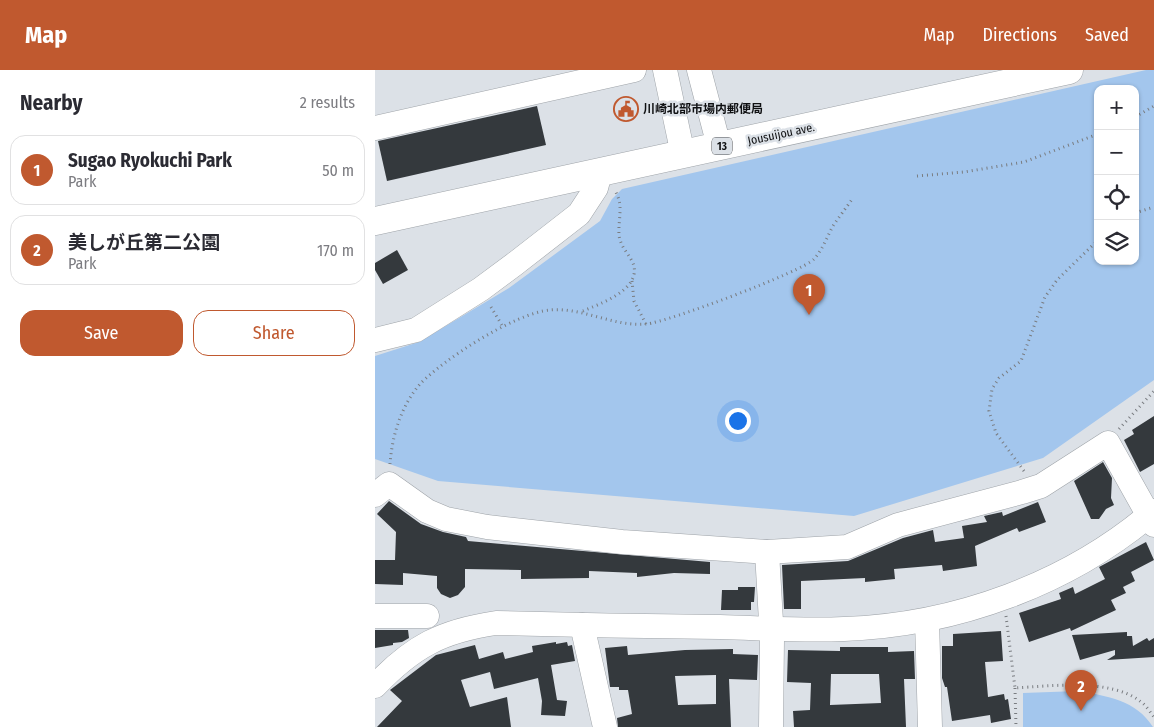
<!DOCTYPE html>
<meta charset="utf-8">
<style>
body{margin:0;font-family:"Fira Sans Condensed","Noto Sans JP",sans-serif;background:#f2f2f3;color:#2b2b33}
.controls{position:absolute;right:15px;top:15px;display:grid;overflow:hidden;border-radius:10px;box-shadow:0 1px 4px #0004}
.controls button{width:45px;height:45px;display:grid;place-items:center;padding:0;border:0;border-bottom:1px solid #e1e1e2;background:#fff;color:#2b2b33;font:25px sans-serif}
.you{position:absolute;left:362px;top:350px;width:18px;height:18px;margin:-12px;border:4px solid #fff;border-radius:50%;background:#1a73e8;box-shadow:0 0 0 8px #1a73e833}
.badge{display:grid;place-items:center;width:32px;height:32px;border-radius:50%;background:#c0592f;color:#fff;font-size:16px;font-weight:700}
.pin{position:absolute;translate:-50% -41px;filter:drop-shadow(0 1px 2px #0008)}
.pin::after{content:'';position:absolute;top:26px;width:18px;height:15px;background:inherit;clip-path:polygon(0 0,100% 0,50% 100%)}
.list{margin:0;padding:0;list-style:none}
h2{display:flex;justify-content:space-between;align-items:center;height:65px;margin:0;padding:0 20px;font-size:21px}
h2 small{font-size:16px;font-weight:400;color:#7c7c81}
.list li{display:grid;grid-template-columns:32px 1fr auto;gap:15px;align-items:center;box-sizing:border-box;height:70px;margin:0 10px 10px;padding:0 10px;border:1px solid #e1e1e2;border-radius:15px}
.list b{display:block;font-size:19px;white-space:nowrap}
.list p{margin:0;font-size:16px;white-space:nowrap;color:#7c7c81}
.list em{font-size:16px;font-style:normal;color:#7c7c81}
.actions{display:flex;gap:10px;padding:15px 20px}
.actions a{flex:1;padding:11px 0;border:1px solid #c0592f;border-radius:15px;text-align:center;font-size:18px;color:#c0592f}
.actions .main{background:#c0592f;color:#fff}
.icon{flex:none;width:28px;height:28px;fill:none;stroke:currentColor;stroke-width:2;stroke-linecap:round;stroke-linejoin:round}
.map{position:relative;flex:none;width:779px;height:657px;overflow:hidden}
header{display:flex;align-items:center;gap:30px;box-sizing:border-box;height:70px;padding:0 25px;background:#c0592f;color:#fff}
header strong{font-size:24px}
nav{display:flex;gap:28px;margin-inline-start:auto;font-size:18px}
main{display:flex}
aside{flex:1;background:#fff}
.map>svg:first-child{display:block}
.green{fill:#a3c6ed;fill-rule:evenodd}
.building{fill:#34393d;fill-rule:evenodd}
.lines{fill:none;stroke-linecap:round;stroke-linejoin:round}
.minor-casing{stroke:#9ea3a8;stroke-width:25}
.major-casing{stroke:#9ea3a8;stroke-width:29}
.path{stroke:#797c80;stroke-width:3;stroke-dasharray:1 4;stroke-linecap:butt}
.minor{stroke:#fff;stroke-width:24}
.major{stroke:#fff;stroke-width:28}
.labels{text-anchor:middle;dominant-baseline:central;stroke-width:5;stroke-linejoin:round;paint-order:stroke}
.shield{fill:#dce1e7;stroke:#4c4f52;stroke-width:1}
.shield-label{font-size:11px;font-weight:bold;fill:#0f1012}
.poi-label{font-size:12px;font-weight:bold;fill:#0f1012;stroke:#dce1e7;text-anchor:start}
.street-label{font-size:12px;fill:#0f1012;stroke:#dce1e7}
</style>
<header>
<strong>Map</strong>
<nav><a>Map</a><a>Directions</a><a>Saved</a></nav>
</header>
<main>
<aside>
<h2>Nearby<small>2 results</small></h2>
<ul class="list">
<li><span class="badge">1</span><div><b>Sugao Ryokuchi Park</b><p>Park</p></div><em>50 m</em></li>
<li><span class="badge">2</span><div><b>美しが丘第二公園</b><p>Park</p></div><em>170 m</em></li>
</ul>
<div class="actions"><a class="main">Save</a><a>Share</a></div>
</aside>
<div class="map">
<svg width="779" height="657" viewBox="0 0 779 657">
<rect width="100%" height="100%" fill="#dce1e7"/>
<g class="green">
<path d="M 771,0 L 779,0 L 779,310 L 668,388 L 479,446 L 63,411 L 0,389 L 0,286 L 44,272 L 134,218 L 225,151 L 237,129 L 247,119 ZM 723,19 L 760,19 L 760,191 L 723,191 Z"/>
<path d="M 703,621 C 732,626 761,630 778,657 L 648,657 L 648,623 Z"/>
</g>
<g class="building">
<path d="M 162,36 L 171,75 L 12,111 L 3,71 Z"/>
<path d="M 22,180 L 33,200 L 8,214 L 0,200 L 0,193 Z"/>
<path d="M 779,346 L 779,394 L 765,402 L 749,370 L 759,364 L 757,360 Z"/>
<path d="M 728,392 L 737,408 L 736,428 L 739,435 L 731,439 L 724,449 L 716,449 L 699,411 Z"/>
<path d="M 14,431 L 46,454 L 68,462 L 91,467 L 93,471 L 335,492 L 335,504 L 299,503 L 262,507 L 262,503 L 214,501 L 214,508 L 146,509 L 146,500 L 90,499 L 90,517 L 83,525 L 75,528 L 66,524 L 62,518 L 62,506 L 28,503 L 28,515 L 0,514 L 0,490 L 20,490 L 21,462 L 2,444 Z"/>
<path d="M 663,432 L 671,452 L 644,462 L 642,458 L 600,476 L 602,496 L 568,501 L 567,495 L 519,499 L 520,509 L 490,512 L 490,508 L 426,511 L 426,539 L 409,539 L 407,495 L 473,491 L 528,468 L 558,460 L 560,472 L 589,468 L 587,456 L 612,452 L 609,446 L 627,442 L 628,446 Z"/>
<path d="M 771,472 L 779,490 L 756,502 L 760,511 L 748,517 L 751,523 L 736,530 L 741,540 L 696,561 L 695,558 L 654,572 L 644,543 L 686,529 L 684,523 L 698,517 L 700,524 L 730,509 L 724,497 Z"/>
<path d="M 363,517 L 380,517 L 379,532 L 376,532 L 376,540 L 346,540 L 347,520 L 363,520 Z"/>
<path d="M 0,560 L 33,560 L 34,568 L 27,572 L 18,573 L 18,575 L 0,578 Z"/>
<path d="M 626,561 L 628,591 L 610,592 L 613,627 L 629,624 L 630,630 L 633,629 L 636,649 L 616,653 L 615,645 L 577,651 L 572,617 L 570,617 L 567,608 L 567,576 L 578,576 L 578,564 Z"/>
<path d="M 752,562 L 752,566 L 757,566 L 758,576 L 772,568 L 774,571 L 779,568 L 779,587 L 732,590 L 740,585 L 740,580 L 705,590 L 697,565 Z"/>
<path d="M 181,572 L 181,574 L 192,572 L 193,576 L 197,575 L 200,591 L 176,595 L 182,630 L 192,631 L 190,646 L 166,645 L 167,631 L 163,608 L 119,619 L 115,602 L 86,610 L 95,637 L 132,627 L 136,657 L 2,657 L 27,631 L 15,620 L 61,585 L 100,575 L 104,589 L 128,582 L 130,589 L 158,582 L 157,576 Z"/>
<path d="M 252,576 L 253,585 L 310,580 L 358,579 L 358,584 L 383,585 L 382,610 L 354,609 L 356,657 L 243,657 L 242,648 L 257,644 L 253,620 L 244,620 L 244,617 L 235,617 L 230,578 ZM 341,605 L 341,634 L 303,635 L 300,606 Z"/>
<path d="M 465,577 L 513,577 L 513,582 L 539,581 L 540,609 L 529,609 L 531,657 L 419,657 L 418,641 L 435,640 L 436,613 L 412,612 L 413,580 L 465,581 ZM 456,604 L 504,604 L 506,633 L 455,635 Z"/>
</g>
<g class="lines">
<defs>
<g id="minor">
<path d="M 290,0 L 308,85"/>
<path d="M 324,0 L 344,76"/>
<path d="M 0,58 L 259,0"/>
<path d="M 0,270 L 41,260 L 106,219 L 141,193 L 204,144 L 221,118 L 225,103"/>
<path d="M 0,425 L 14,414 L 52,441 L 71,449 L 112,457 L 247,472 L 392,482 L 472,477 L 523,455 L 647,422 L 666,416 L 733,373 L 779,455"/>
<path d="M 392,482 L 397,569 L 396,657"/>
<path d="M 0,546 L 52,546"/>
<path d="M 552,550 L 555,657"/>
<path d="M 207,555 L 230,657"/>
<path d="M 0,616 C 38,576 67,561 121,553 C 196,555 270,556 345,557 C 386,558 428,561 469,559 C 581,555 694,514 779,441"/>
</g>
<path id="major" d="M 0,151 L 694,0"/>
</defs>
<use href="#minor" class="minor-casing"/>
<use href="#major" class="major-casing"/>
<g class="path">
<path d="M 760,47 L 779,36"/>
<path d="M 542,106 L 589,102 L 649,92 L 723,64"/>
<path d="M 760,143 L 779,137"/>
<path d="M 257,211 L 259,231 L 271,254"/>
<path d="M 116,237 L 128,257"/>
<path d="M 208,241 C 224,234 264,221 259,196 C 256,186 245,177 244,165 C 243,149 249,135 240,121"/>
<path d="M 744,359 L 779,321"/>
<path d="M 15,394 C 17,366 26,336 45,314 C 69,289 140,243 175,240 C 208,237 238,257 271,254 C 290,253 429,201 439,189 C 448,179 452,167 458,156 C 464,147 471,138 478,128"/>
<path d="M 649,401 L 621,363 L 614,341 L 617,319 L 624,308 L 646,291 L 670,227 L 682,210 L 723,170"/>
<path d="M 631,546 L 640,618 C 675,616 737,608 766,632 C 771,635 775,642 779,647"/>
<path d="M 640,618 L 641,657"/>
</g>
<use href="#minor" class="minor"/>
<use href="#major" class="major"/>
</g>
<defs>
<symbol id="civic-ring" viewBox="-11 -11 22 22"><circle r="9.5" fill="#dce1e7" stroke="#c0592f" stroke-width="1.5"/><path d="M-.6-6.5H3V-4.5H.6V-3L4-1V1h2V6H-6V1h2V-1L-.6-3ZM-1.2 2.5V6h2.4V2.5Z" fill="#c0592f"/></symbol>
</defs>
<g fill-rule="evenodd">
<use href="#civic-ring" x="237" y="25" width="28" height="28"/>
</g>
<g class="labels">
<rect class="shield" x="337" y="67.5" width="20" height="17" rx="4"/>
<g class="shield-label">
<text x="347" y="76">13</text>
</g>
<g class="poi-label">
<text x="268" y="39">川崎北部市場内郵便局</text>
</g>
<g class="street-label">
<text transform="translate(406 64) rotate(-12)">Jousuijou ave.</text>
</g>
</g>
</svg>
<div class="controls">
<button>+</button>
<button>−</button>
<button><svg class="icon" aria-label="locate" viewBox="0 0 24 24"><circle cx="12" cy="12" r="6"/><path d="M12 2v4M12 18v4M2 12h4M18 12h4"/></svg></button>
<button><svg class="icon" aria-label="layers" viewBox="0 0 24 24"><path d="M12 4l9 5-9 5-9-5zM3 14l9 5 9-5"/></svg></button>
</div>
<div class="you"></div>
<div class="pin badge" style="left:434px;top:245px">1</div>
<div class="pin badge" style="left:706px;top:641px">2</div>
</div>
</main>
